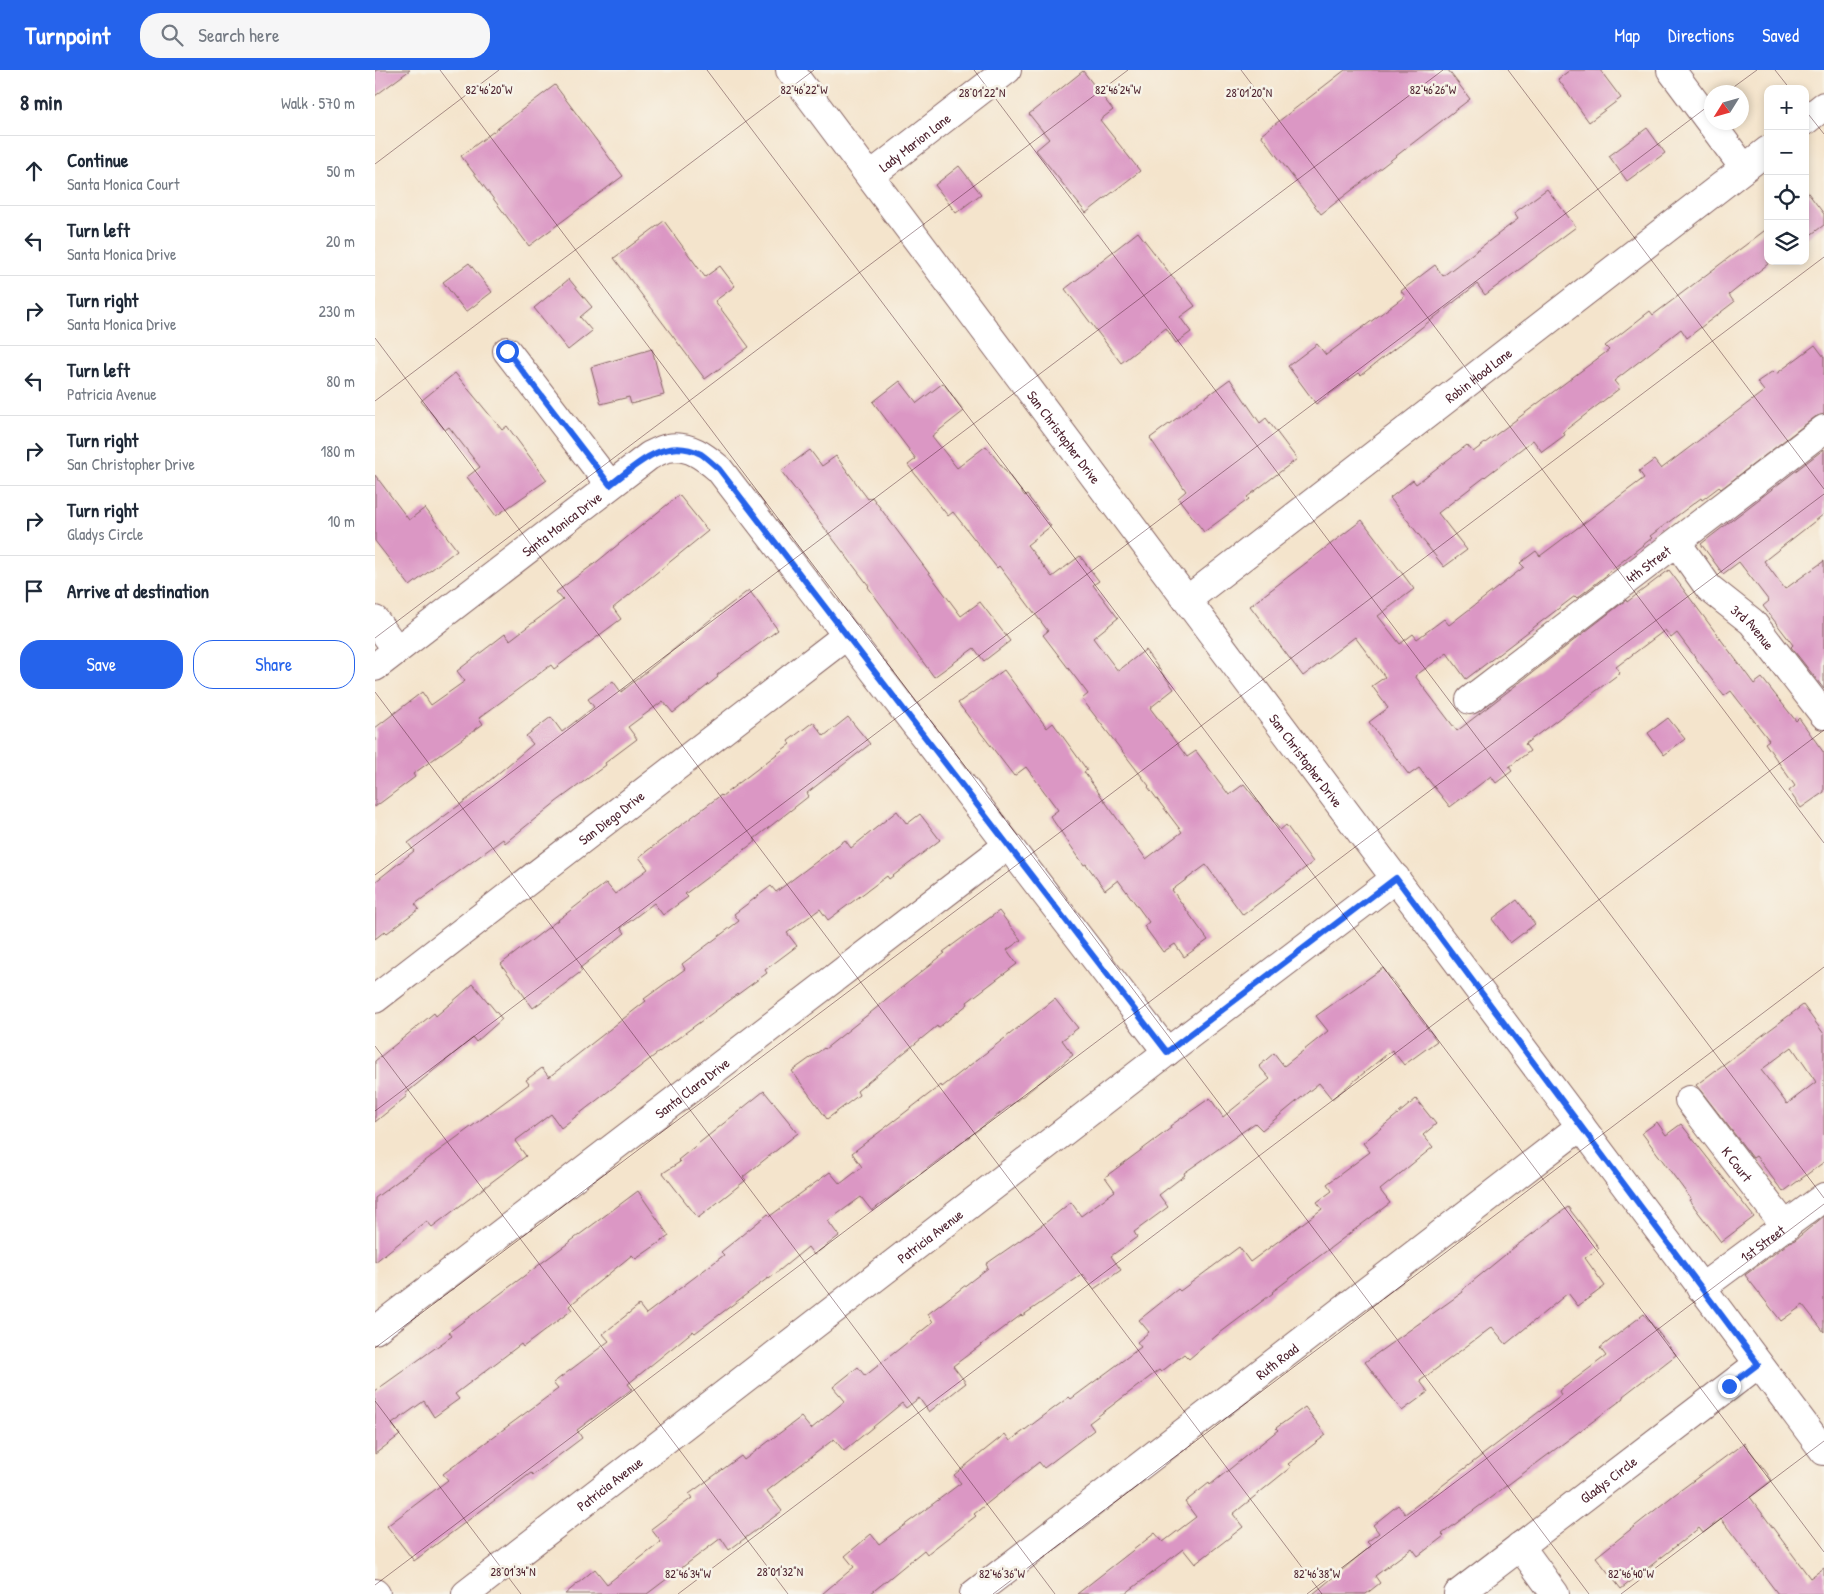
<!DOCTYPE html>
<meta charset="utf-8">
<style>
body{margin:0;font-family:"Patrick Hand",sans-serif;background:#f6f6f7;color:#1f2937}
.controls{position:absolute;right:15px;top:15px;display:grid;overflow:hidden;border-radius:10px;box-shadow:0 2px 8px #0003}
.controls button{width:45px;height:45px;display:grid;place-items:center;padding:0;border:0;border-bottom:1px solid #e0e1e3;background:#fff;color:#1f2937;font:25px sans-serif}
.compass{position:absolute;left:1329px;top:15px;width:45px;height:45px;border-radius:50%;background:#fff;box-shadow:0 2px 8px #0003;rotate:233deg}
.stop{position:absolute;width:15px;height:15px;margin:-11px;border:4px solid #2563eb;border-radius:50%;background:#fff}
.stop.end{background:#2563eb;border-color:#fff;box-shadow:0 1px 5px #0008}
.list{margin:0;padding:0;list-style:none}
h2{display:flex;justify-content:space-between;align-items:center;height:65px;margin:0;padding:0 20px;font-size:21px}
h2 small{font-size:16px;font-weight:400;color:#747a83}
.list li{display:grid;grid-template-columns:32px 1fr auto;gap:15px;align-items:center;box-sizing:border-box;height:70px;padding:0 20px;border-top:1px solid #e0e1e3}
.list b{display:block;font-size:19px;white-space:nowrap}
.list p{margin:0;font-size:16px;white-space:nowrap;color:#747a83}
.list em{font-size:16px;font-style:normal;color:#747a83}
.actions{display:flex;gap:10px;padding:15px 20px}
.actions a{flex:1;padding:11px 0;border:1px solid #2563eb;border-radius:20px;text-align:center;font-size:18px;color:#2563eb}
.actions .main{background:#2563eb;color:#fff}
.icon{flex:none;width:28px;height:28px;fill:none;stroke:currentColor;stroke-width:2;stroke-linecap:round;stroke-linejoin:round}
.map{position:relative;flex:none;width:1449px;height:1524px;overflow:hidden}
header{display:flex;align-items:center;gap:30px;box-sizing:border-box;height:70px;padding:0 25px;background:#2563eb;color:#fff}
header strong{font-size:24px}
nav{display:flex;gap:28px;margin-inline-start:auto;font-size:18px}
.search{width:350px;height:45px;background:#f6f6f7;display:flex;align-items:center;gap:12px;box-sizing:border-box;padding:0 18px;border-radius:20px;color:#747a83;font-size:19px}
main{display:flex}
aside{flex:1;background:#fff}
.map>svg:first-child{display:block}
.building{fill:#db97c4;fill-rule:evenodd}
.lines{fill:none;stroke-linecap:round;stroke-linejoin:round}
.minor-casing{stroke:#866463;stroke-width:30}
.minor{stroke:#fff;stroke-width:28}
.route{stroke:#2563eb;stroke-width:6}
.ticks{fill:none;stroke:#4a1f2b;stroke-width:1;stroke-opacity:0.45}
.labels{text-anchor:middle;dominant-baseline:central;stroke-width:5;stroke-linejoin:round;paint-order:stroke}
.street-label{font-size:14px;fill:#4a1f2b;stroke:#f7f3e8}
.ticks-label{font-size:12px;text-anchor:middle;fill:#4a1f2b;stroke:#f7f3e8;stroke-width:5;stroke-linejoin:round;paint-order:stroke}
</style>
<header>
<strong>Turnpoint</strong>
<div class="search"><svg class="icon" aria-label="search" viewBox="0 0 24 24"><circle cx="10" cy="10" r="6"/><path d="M15 15l6 6"/></svg>Search here</div>
<nav><a>Map</a><a>Directions</a><a>Saved</a></nav>
</header>
<main>
<aside>
<h2>8 min<small>Walk · 570 m</small></h2>
<ul class="list">
<li><svg class="icon" aria-label="ahead" viewBox="0 0 24 24"><path d="M12 20V5M6 11l6-6 6 6"/></svg><div><b>Continue</b><p>Santa Monica Court</p></div><em>50 m</em></li>
<li><svg class="icon" aria-label="left" viewBox="0 0 24 24"><path d="M17 20v-9H6M10 6l-5 5 5 5"/></svg><div><b>Turn left</b><p>Santa Monica Drive</p></div><em>20 m</em></li>
<li><svg class="icon" aria-label="right" viewBox="0 0 24 24"><path d="M7 20v-9h11M14 6l5 5-5 5"/></svg><div><b>Turn right</b><p>Santa Monica Drive</p></div><em>230 m</em></li>
<li><svg class="icon" aria-label="left" viewBox="0 0 24 24"><path d="M17 20v-9H6M10 6l-5 5 5 5"/></svg><div><b>Turn left</b><p>Patricia Avenue</p></div><em>80 m</em></li>
<li><svg class="icon" aria-label="right" viewBox="0 0 24 24"><path d="M7 20v-9h11M14 6l5 5-5 5"/></svg><div><b>Turn right</b><p>San Christopher Drive</p></div><em>180 m</em></li>
<li><svg class="icon" aria-label="right" viewBox="0 0 24 24"><path d="M7 20v-9h11M14 6l5 5-5 5"/></svg><div><b>Turn right</b><p>Gladys Circle</p></div><em>10 m</em></li>
<li><svg class="icon" aria-label="arrive" viewBox="0 0 24 24"><path d="M6 21V4h12l-3 4 3 4H6"/></svg><div><b>Arrive at destination</b></div></li>
</ul>
<div class="actions"><a class="main">Save</a><a>Share</a></div>
</aside>
<div class="map">
<svg width="1449" height="1524" viewBox="0 0 1449 1524">
<rect width="100%" height="100%" fill="#f7f3e8"/>
<filter id="ink" filterUnits="userSpaceOnUse"><feTurbulence type="fractalNoise" baseFrequency=".02" numOctaves="2"/><feDisplacementMap in="SourceGraphic" scale="10" xChannelSelector="R" yChannelSelector="G"/><feConvolveMatrix kernelMatrix="1 2 1 2 8 2 1 2 1" color-interpolation-filters="sRGB"/></filter>
<filter id="wash" filterUnits="userSpaceOnUse"><feTurbulence type="fractalNoise" baseFrequency=".0096" numOctaves="4" result="noise"/><feDisplacementMap in="SourceGraphic" scale="20" xChannelSelector="R" yChannelSelector="G"/><feGaussianBlur stdDeviation="1.12" result="paint"/><feColorMatrix in="noise" values="0 0 0 0 0 0 0 0 0 0 0 0 0 0 0 0 0 1.4 0 .05"/><feComposite in="paint" operator="in"/></filter>
<g filter="url(#wash)">
<rect width="100%" height="100%" fill="#f4e4cc"/>
<g id="blocks">
<g class="building">
<path d="M 0,0 L 35,0 L 0,26 Z"/>
<path d="M 970,0 L 1073,0 L 1095,29 L 946,144 L 886,65 Z"/>
<path d="M 1195,0 L 1225,0 L 1246,28 L 1214,52 L 1183,9 Z"/>
<path d="M 708,1 L 738,40 L 725,50 L 765,101 L 711,143 L 661,80 L 674,69 L 654,44 Z"/>
<path d="M 180,15 L 248,106 L 154,176 L 86,86 Z"/>
<path d="M 1272,58 L 1290,83 L 1252,111 L 1234,86 Z"/>
<path d="M 584,96 L 606,124 L 581,143 L 560,115 Z"/>
<path d="M 1172,119 L 1201,157 L 1110,225 L 1102,214 L 986,305 L 984,303 L 941,334 L 913,296 L 942,274 L 951,285 L 1030,226 L 1026,221 L 1060,195 L 1068,206 L 1143,149 L 1139,143 Z"/>
<path d="M 1430,119 L 1449,144 L 1449,155 L 1430,169 Z"/>
<path d="M 289,151 L 330,207 L 345,196 L 360,216 L 340,231 L 374,277 L 330,309 L 239,188 Z"/>
<path d="M 1393,158 L 1393,194 L 1354,225 L 1359,232 L 1312,268 L 1306,259 L 1239,311 L 1245,318 L 1188,362 L 1190,365 L 1167,382 L 1158,370 L 1063,443 L 1092,480 L 1069,497 L 1015,428 L 1038,410 L 1041,414 L 1092,375 L 1098,382 L 1234,280 L 1230,276 L 1275,241 L 1278,245 Z"/>
<path d="M 763,162 L 820,236 L 805,247 L 816,262 L 801,273 L 791,258 L 746,293 L 690,219 Z"/>
<path d="M 94,193 L 117,222 L 91,242 L 68,212 Z"/>
<path d="M 194,209 L 217,237 L 205,247 L 217,261 L 193,280 L 159,238 Z"/>
<path d="M 1440,275 L 1449,287 L 1449,344 L 1440,347 L 1346,419 L 1344,417 L 1327,430 L 1326,428 L 1275,466 L 1277,468 L 1231,504 L 1232,505 L 1202,528 L 1200,526 L 1091,609 L 1072,583 L 1040,606 L 1082,661 L 1251,530 L 1252,532 L 1294,500 L 1379,614 L 1387,608 L 1421,651 L 1424,648 L 1449,683 L 1449,722 L 1426,738 L 1414,721 L 1420,716 L 1390,673 L 1394,670 L 1356,621 L 1349,626 L 1302,563 L 1296,568 L 1290,560 L 1241,597 L 1245,603 L 1150,674 L 1155,681 L 1134,697 L 1137,701 L 1121,713 L 1116,706 L 1075,737 L 1044,698 L 1034,705 L 994,652 L 1013,638 L 997,616 L 1010,607 L 980,567 L 928,606 L 875,536 L 987,450 L 1039,519 L 1003,546 L 1025,574 L 1038,564 L 1042,569 L 1069,549 L 1074,555 L 1149,497 L 1145,493 L 1161,481 L 1165,486 L 1269,408 L 1264,401 L 1279,390 L 1286,399 L 1389,321 L 1382,312 L 1398,301 L 1401,304 Z"/>
<path d="M 277,279 L 289,325 L 256,334 L 254,327 L 226,334 L 216,297 Z"/>
<path d="M 80,303 L 127,360 L 132,356 L 172,410 L 121,446 L 92,407 L 105,397 L 74,357 L 70,360 L 46,331 Z"/>
<path d="M 855,309 L 885,353 L 891,348 L 922,389 L 872,427 L 874,429 L 829,462 L 803,428 L 811,421 L 775,368 Z"/>
<path d="M 525,311 L 542,333 L 568,313 L 589,341 L 557,366 L 582,398 L 611,376 L 650,426 L 652,425 L 676,456 L 652,475 L 677,507 L 705,486 L 724,511 L 718,515 L 743,548 L 718,568 L 743,601 L 770,580 L 799,619 L 775,638 L 812,687 L 821,681 L 854,725 L 869,714 L 905,760 L 911,755 L 938,792 L 868,845 L 831,795 L 797,820 L 833,870 L 809,887 L 800,874 L 788,882 L 769,856 L 774,852 L 743,810 L 730,820 L 711,794 L 709,795 L 675,746 L 683,740 L 651,697 L 639,706 L 583,633 L 629,600 L 672,658 L 678,653 L 712,700 L 709,702 L 771,789 L 807,762 L 773,717 L 774,716 L 707,629 L 713,624 L 668,565 L 673,561 L 624,496 L 622,498 L 578,442 L 573,446 L 533,395 L 541,389 L 498,332 Z"/>
<path d="M 1449,379 L 1449,444 L 1389,491 L 1410,519 L 1449,491 L 1449,619 L 1416,577 L 1418,575 L 1388,536 L 1394,531 L 1364,492 L 1348,504 L 1326,474 Z"/>
<path d="M 435,380 L 447,396 L 461,386 L 493,429 L 497,427 L 586,546 L 605,532 L 635,571 L 609,591 L 599,578 L 559,607 L 493,517 L 494,516 L 406,401 Z"/>
<path d="M 0,405 L 34,450 L 50,438 L 82,480 L 35,516 L 0,471 Z"/>
<path d="M 304,425 L 333,461 L 238,538 L 246,549 L 179,599 L 176,595 L 104,648 L 108,654 L 38,704 L 40,707 L 0,737 L 0,658 L 47,622 L 56,635 L 90,611 L 82,601 L 130,564 L 135,570 L 188,530 L 181,522 L 223,491 Z"/>
<path d="M 374,520 L 403,560 L 342,605 L 343,607 L 298,643 L 288,631 L 253,657 L 262,669 L 230,693 L 231,695 L 181,732 L 130,773 L 128,769 L 40,834 L 44,839 L 12,863 L 10,861 L 0,869 L 0,812 L 39,781 L 33,773 L 94,728 L 158,674 L 151,666 L 176,647 L 187,662 L 219,637 L 213,629 L 238,611 L 246,622 L 335,550 Z"/>
<path d="M 473,647 L 495,674 L 432,723 L 434,726 L 379,769 L 381,771 L 310,824 L 313,827 L 288,845 L 279,833 L 246,858 L 250,863 L 205,898 L 207,901 L 158,938 L 126,894 L 231,813 L 240,824 L 273,799 L 264,787 L 346,725 L 347,726 L 415,674 L 413,671 L 438,652 L 449,666 Z"/>
<path d="M 1293,648 L 1310,669 L 1289,685 L 1273,663 Z"/>
<path d="M 522,741 L 532,754 L 545,744 L 565,770 L 514,809 L 512,806 L 453,850 L 445,839 L 412,863 L 422,876 L 390,900 L 392,903 L 284,982 L 186,1058 L 176,1044 L 140,1071 L 151,1086 L 57,1157 L 52,1151 L 0,1192 L 0,1128 L 154,1014 L 151,1010 L 167,998 L 174,1007 L 271,931 L 269,929 L 310,899 L 307,894 L 364,851 L 359,844 L 396,816 L 401,822 L 470,770 L 476,778 Z"/>
<path d="M 1142,830 L 1160,854 L 1135,873 L 1117,849 Z"/>
<path d="M 624,841 L 646,870 L 632,880 L 642,894 L 592,932 L 593,934 L 563,958 L 562,956 L 482,1021 L 484,1025 L 452,1049 L 417,1001 L 449,978 L 450,979 L 570,883 L 568,882 Z"/>
<path d="M 1008,898 L 1062,971 L 1029,995 L 1017,980 L 957,1029 L 944,1013 L 887,1060 L 880,1053 L 809,1103 L 810,1105 L 784,1125 L 793,1137 L 759,1162 L 762,1167 L 736,1186 L 746,1200 L 719,1219 L 708,1204 L 647,1246 L 646,1245 L 578,1296 L 591,1313 L 554,1342 L 544,1328 L 531,1338 L 527,1333 L 469,1381 L 459,1369 L 392,1421 L 407,1441 L 354,1480 L 346,1468 L 272,1524 L 190,1524 L 220,1499 L 232,1514 L 286,1472 L 276,1459 L 317,1428 L 314,1424 L 366,1386 L 369,1390 L 426,1347 L 436,1359 L 470,1331 L 458,1317 L 483,1297 L 490,1306 L 558,1252 L 553,1244 L 613,1198 L 611,1194 L 670,1153 L 696,1132 L 706,1146 L 740,1121 L 730,1107 L 796,1058 L 795,1056 L 835,1028 L 848,1047 L 895,1009 L 884,996 L 899,983 L 909,996 L 953,961 L 941,946 Z"/>
<path d="M 98,914 L 127,949 L 101,972 L 98,968 L 30,1024 L 32,1026 L 0,1052 L 0,991 L 59,943 L 61,946 Z"/>
<path d="M 680,929 L 703,958 L 687,970 L 698,985 L 658,1018 L 497,1141 L 486,1127 L 453,1151 L 464,1166 L 439,1185 L 433,1177 L 394,1209 L 393,1208 L 320,1263 L 318,1261 L 253,1314 L 257,1319 L 202,1360 L 207,1368 L 158,1405 L 156,1403 L 39,1491 L 12,1456 L 73,1410 L 68,1404 L 183,1319 L 178,1313 L 234,1271 L 228,1264 L 264,1235 L 271,1244 L 349,1185 L 346,1182 L 393,1144 L 395,1146 L 455,1102 L 465,1114 L 487,1097 L 477,1083 L 566,1015 L 567,1017 Z"/>
<path d="M 1428,935 L 1449,964 L 1449,1092 L 1408,1122 L 1381,1086 L 1378,1088 L 1326,1021 L 1321,1015 ZM 1417,977 L 1441,1012 L 1412,1034 L 1386,1000 Z"/>
<path d="M 389,1021 L 423,1063 L 368,1107 L 371,1110 L 323,1148 L 288,1103 L 305,1092 L 303,1090 Z"/>
<path d="M 1041,1029 L 1061,1054 L 1048,1065 L 1058,1077 L 1005,1120 L 1015,1133 L 897,1222 L 898,1223 L 841,1266 L 814,1289 L 809,1284 L 786,1302 L 784,1300 L 714,1353 L 719,1360 L 669,1398 L 664,1392 L 599,1444 L 601,1446 L 552,1484 L 549,1480 L 495,1524 L 447,1524 L 479,1497 L 470,1486 L 496,1464 L 504,1474 L 586,1413 L 579,1405 L 630,1364 L 635,1371 L 694,1327 L 696,1329 L 766,1277 L 762,1272 L 774,1262 L 764,1250 L 803,1219 L 805,1221 L 864,1177 L 875,1192 L 947,1139 L 942,1132 L 957,1121 L 952,1114 L 995,1082 L 988,1073 Z"/>
<path d="M 1282,1052 L 1291,1065 L 1306,1054 L 1379,1147 L 1346,1172 L 1314,1130 L 1316,1129 L 1267,1063 Z"/>
<path d="M 263,1121 L 294,1166 L 261,1189 L 257,1185 L 194,1236 L 197,1240 L 148,1277 L 146,1274 L 80,1324 L 84,1329 L 59,1347 L 49,1331 L 17,1354 L 25,1365 L 0,1384 L 0,1321 L 77,1266 L 74,1262 Z"/>
<path d="M 1193,1137 L 1224,1178 L 1210,1188 L 1230,1216 L 1203,1236 L 1193,1223 L 1131,1274 L 1117,1257 L 1045,1311 L 1053,1322 L 1027,1341 L 990,1292 L 1088,1222 L 1087,1220 L 1141,1176 Z"/>
<path d="M 1449,1146 L 1449,1262 L 1428,1235 L 1406,1251 L 1370,1205 L 1415,1172 L 1420,1170 Z"/>
<path d="M 1269,1244 L 1301,1285 L 1248,1326 L 1249,1328 L 1067,1464 L 1069,1466 L 1043,1486 L 1037,1478 L 1000,1506 L 1005,1513 L 991,1524 L 938,1524 L 996,1476 L 992,1472 L 1004,1463 L 998,1455 L 1023,1435 L 1030,1444 L 1186,1325 L 1184,1321 L 1231,1286 L 1225,1278 Z"/>
<path d="M 930,1337 L 951,1365 L 913,1394 L 916,1397 L 858,1444 L 868,1457 L 820,1494 L 808,1479 L 750,1524 L 702,1524 L 780,1463 L 788,1472 L 821,1447 L 810,1432 L 834,1413 L 835,1415 L 903,1360 L 901,1358 Z"/>
<path d="M 1369,1373 L 1397,1410 L 1375,1427 L 1435,1508 L 1449,1498 L 1449,1524 L 1403,1524 L 1346,1449 L 1328,1463 L 1324,1458 L 1246,1519 L 1221,1487 L 1299,1425 Z"/>
</g>
</g>
</g>
<g filter="url(#ink)">
<use href="#blocks" fill-opacity="0" stroke="#866463" stroke-width="1"/>
<g class="lines">
<defs>
<g id="minor">
<path id="s1" d="M 415,0 L 1449,1381"/>
<path d="M 1296,0 L 1369,98"/>
<path d="M 1430,51 L 1449,36"/>
<path id="s2" d="M 495,106 L 632,0"/>
<path d="M 132,281 L 235,415"/>
<path id="s3" d="M 1302,473 L 1334,518 L 1377,552 L 1449,645"/>
<path id="s4" d="M 812,530 L 1393,80"/>
<path d="M 0,550 L 22,580"/>
<path id="s5" d="M 0,597 L 274,386 C 280,383 287,379 293,378 C 314,374 330,387 344,399 L 792,982"/>
<path id="s6" d="M 1095,630 L 1449,359"/>
<path id="s7" d="M 0,929 L 472,565"/>
<path id="s8" d="M 1314,1030 L 1411,1157"/>
<path id="s9" d="M 1326,1218 L 1449,1127"/>
<path id="s10" d="M 0,1260 L 633,775"/>
<path d="M 1145,1476 L 1180,1524"/>
<path d="M 0,1523 L 1,1524"/>
<path id="s11" d="M 91,1524 L 792,982 L 1021,808"/>
<path id="s12" d="M 599,1524 L 1206,1056"/>
<path id="s13" d="M 1083,1524 L 1383,1294"/>
</g>
</defs>
<use href="#minor" class="minor-casing"/>
<use href="#minor" class="minor"/>
</g>
</g>
<g class="lines" filter="url(#ink)">
<path class="route" d="M 132,281 L 235,415 C 263,394 289,366 326,384 C 332,388 338,394 344,399 L 792,982 L 1021,808 L 1383,1294 L 1354,1316"/>
</g>
<path class="ticks" d="M 65,0 L 1214,1524M 332,0 L 1449,1482M 599,0 L 1449,1128M 866,0 L 1449,773M 1133,0 L 1449,419M 1400,0 L 1415,19M 1352,22 L 1382,0M 1430,40 L 1449,64M 0,94 L 124,0M 0,268 L 947,1524M 0,331 L 439,0M 0,568 L 753,0M 0,622 L 680,1524M 0,805 L 1068,0M 0,976 L 413,1524M 0,1041 L 1336,34M 0,1278 L 1449,187M 0,1331 L 146,1524M 0,1515 L 1449,424M 303,1524 L 1449,660M 618,1524 L 1449,897M 932,1524 L 1449,1134M 1246,1524 L 1449,1371"/>
<g class="labels">
<g class="street-label">
<text stroke="none"><textPath href="#s2" startOffset="56">Lady Marion Lane</textPath></text>
<text stroke="none"><textPath href="#s4" startOffset="368">Robin Hood Lane</textPath></text>
<text stroke="none"><textPath href="#s1" startOffset="458">San Christopher Drive</textPath></text>
<text stroke="none"><textPath href="#s5" startOffset="235">Santa Monica Drive</textPath></text>
<text stroke="none"><textPath href="#s6" startOffset="224">4th Street</textPath></text>
<text stroke="none"><textPath href="#s3" startOffset="114">3rd Avenue</textPath></text>
<text stroke="none"><textPath href="#s1" startOffset="862">San Christopher Drive</textPath></text>
<text stroke="none"><textPath href="#s7" startOffset="298">San Diego Drive</textPath></text>
<text stroke="none"><textPath href="#s10" startOffset="399">Santa Clara Drive</textPath></text>
<text stroke="none"><textPath href="#s8" startOffset="80">K Court</textPath></text>
<text stroke="none"><textPath href="#s11" startOffset="586">Patricia Avenue</textPath></text>
<text stroke="none"><textPath href="#s9" startOffset="76">1st Street</textPath></text>
<text stroke="none"><textPath href="#s12" startOffset="382">Ruth Road</textPath></text>
<text stroke="none"><textPath href="#s13" startOffset="189">Gladys Circle</textPath></text>
<text stroke="none"><textPath href="#s11" startOffset="181">Patricia Avenue</textPath></text>
</g>
</g>
<g class="ticks-label">
<text x="743" y="24">82°46'24"W</text>
<text x="1058" y="24">82°46'26"W</text>
<text x="114" y="24">82°46'20"W</text>
<text x="429" y="24">82°46'22"W</text>
<text x="607" y="27">28°01'22"N</text>
<text x="874" y="27">28°01'20"N</text>
<text x="138" y="1506">28°01'34"N</text>
<text x="405" y="1506">28°01'32"N</text>
<text x="313" y="1508">82°46'34"W</text>
<text x="627" y="1508">82°46'36"W</text>
<text x="942" y="1508">82°46'38"W</text>
<text x="1256" y="1508">82°46'40"W</text>
</g>
</svg>
<div class="controls">
<button>+</button>
<button>−</button>
<button><svg class="icon" aria-label="locate" viewBox="0 0 24 24"><circle cx="12" cy="12" r="6"/><path d="M12 2v4M12 18v4M2 12h4M18 12h4"/></svg></button>
<button><svg class="icon" aria-label="layers" viewBox="0 0 24 24"><path d="M12 4l9 5-9 5-9-5zM3 14l9 5 9-5"/></svg></button>
</div>
<svg class="compass" viewBox="-18 -18 36 36"><path d="M0-13l5 13h-10z" fill="#e53935"/><path d="M0 13l5-13h-10z" fill="#747a83"/></svg>
<div class="stop" style="left:132px;top:281px"></div>
<div class="stop end" style="left:1354px;top:1316px"></div>
</div>
</main>
